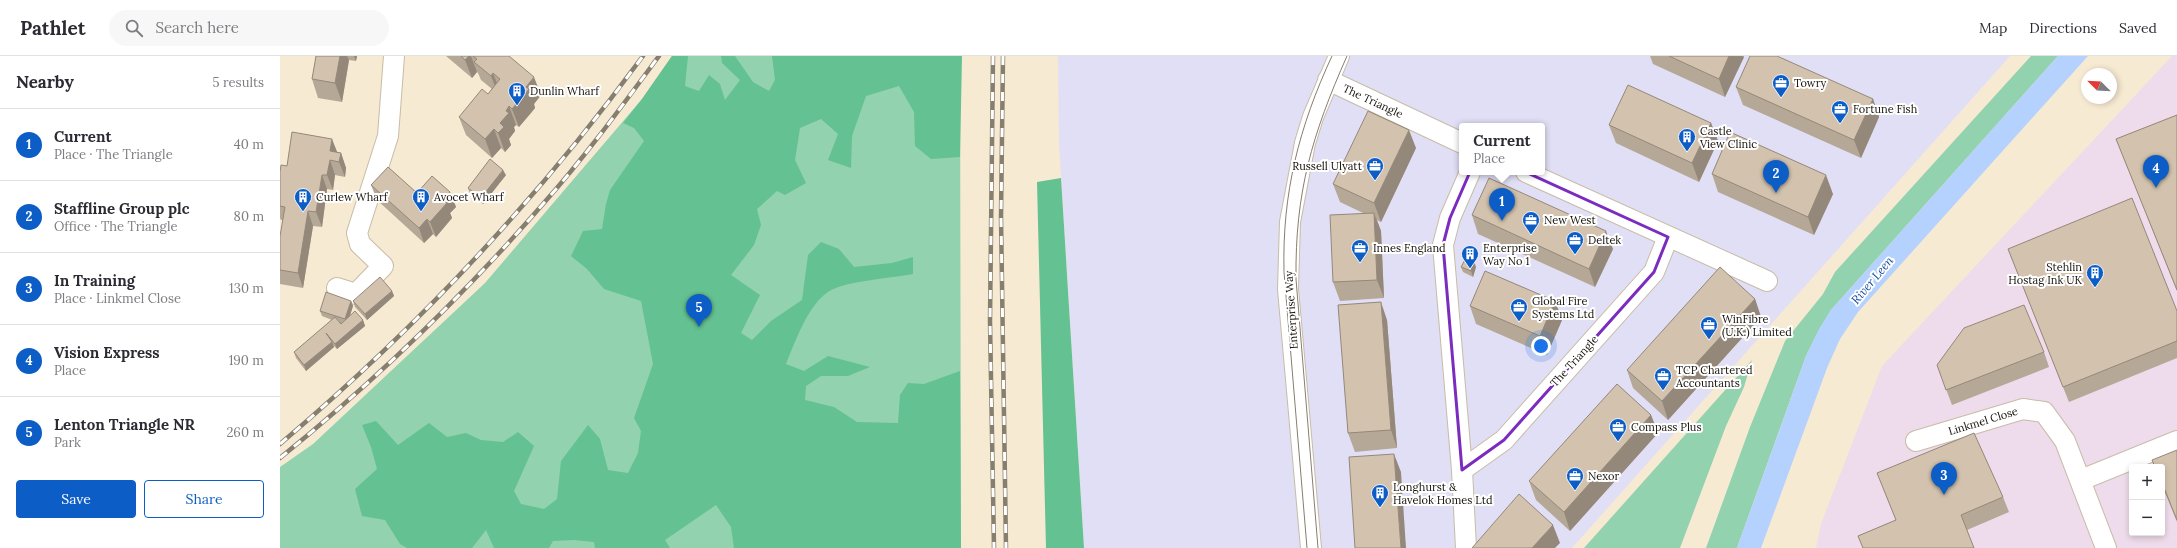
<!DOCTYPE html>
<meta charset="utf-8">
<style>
body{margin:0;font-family:Lora,serif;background:#f7f7f7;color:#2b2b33}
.controls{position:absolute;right:12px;bottom:12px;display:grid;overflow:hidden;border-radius:4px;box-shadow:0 2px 6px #0003}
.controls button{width:36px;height:36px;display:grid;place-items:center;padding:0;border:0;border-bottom:1px solid #e1e1e2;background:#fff;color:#2b2b33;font:20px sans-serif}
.compass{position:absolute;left:1801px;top:12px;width:36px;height:36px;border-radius:50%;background:#fff;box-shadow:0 2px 6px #0003;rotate:294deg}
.you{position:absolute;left:1261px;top:290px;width:14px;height:14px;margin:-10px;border:3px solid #fff;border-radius:50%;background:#1a73e8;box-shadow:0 0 0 6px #1a73e833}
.badge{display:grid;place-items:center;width:26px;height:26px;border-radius:50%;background:#0d5dc7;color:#fff;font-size:13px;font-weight:700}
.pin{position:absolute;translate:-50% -33px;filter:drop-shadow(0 1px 2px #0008)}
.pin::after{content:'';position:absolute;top:21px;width:14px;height:12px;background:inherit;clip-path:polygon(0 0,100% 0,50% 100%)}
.popup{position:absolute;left:1179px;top:67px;width:86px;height:52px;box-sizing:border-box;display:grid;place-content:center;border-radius:4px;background:#fff;filter:drop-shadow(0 1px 3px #0005);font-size:13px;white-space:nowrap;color:#7c7c81}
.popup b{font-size:15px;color:#2b2b33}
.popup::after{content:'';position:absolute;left:50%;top:100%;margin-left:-8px;border:8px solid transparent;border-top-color:#fff}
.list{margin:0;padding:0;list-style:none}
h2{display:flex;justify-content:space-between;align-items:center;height:52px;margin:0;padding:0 16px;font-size:17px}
h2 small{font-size:13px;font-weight:400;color:#7c7c81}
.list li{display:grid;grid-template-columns:26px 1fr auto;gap:12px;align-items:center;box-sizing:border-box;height:72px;padding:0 16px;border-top:1px solid #e1e1e2}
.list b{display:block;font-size:15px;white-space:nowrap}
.list p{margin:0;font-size:13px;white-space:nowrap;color:#7c7c81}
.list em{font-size:13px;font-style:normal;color:#7c7c81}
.actions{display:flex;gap:8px;padding:12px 16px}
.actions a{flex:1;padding:9px 0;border:1px solid #0d5dc7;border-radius:4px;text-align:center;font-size:14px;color:#0d5dc7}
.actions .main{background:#0d5dc7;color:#fff}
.icon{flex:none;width:22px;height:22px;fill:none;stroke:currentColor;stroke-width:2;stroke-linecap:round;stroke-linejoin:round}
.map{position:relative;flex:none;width:1897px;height:492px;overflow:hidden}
header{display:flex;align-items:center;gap:24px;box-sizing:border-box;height:56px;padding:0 20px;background:#fff;border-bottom:1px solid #e1e1e2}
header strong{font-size:19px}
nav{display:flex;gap:22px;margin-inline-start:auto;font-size:14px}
.search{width:280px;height:36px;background:#f7f7f7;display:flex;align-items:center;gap:10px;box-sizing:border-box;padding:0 14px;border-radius:22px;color:#7c7c81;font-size:15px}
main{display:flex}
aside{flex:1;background:#fff}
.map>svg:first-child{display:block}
.commercial{fill:#e1dff5;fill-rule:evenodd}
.industrial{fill:#eedbeb;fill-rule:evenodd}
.green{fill:#93d2af}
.forest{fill:#64c191}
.water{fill:#b5d1fd}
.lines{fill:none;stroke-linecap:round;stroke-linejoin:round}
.street-casing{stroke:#c8bca6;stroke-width:22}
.street{stroke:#fff;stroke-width:20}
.tram{stroke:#867e6e;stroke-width:1}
.rail-casing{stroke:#867e6e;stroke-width:4.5}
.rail{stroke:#fff;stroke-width:3;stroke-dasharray:9;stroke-linecap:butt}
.wall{fill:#b5a896}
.shaded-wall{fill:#94887a}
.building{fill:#d3c3ae;stroke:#94887a}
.marked{fill:none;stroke:#7b2cbf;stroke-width:3;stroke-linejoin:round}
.labels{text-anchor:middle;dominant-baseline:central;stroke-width:4;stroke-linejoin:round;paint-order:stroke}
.poi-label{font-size:11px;fill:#151109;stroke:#fff;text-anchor:start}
.street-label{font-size:11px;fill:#151109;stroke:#fff}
.water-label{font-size:12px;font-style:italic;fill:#164c9e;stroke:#fff}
</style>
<header>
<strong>Pathlet</strong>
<div class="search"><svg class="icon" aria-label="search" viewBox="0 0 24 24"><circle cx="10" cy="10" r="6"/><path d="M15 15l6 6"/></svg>Search here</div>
<nav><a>Map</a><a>Directions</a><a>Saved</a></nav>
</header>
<main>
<aside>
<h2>Nearby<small>5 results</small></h2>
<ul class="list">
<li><span class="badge">1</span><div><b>Current</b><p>Place · The Triangle</p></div><em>40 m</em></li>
<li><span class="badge">2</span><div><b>Staffline Group plc</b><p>Office · The Triangle</p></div><em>80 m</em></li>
<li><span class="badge">3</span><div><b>In Training</b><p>Place · Linkmel Close</p></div><em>130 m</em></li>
<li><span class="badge">4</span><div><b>Vision Express</b><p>Place</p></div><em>190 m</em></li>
<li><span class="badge">5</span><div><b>Lenton Triangle NR</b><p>Park</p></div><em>260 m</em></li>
</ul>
<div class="actions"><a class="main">Save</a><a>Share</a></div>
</aside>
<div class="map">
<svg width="1897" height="492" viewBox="0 0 1897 492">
<rect width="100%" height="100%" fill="#f7ead3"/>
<path class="commercial" d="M 778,0 L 1730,0 L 1292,492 L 804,492 L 779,87 ZM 1182,70 L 1262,70 L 1262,116 L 1182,116 Z"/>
<path class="industrial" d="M 1892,0 L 1897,0 L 1897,492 L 1536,492 L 1541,468 L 1602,310 ZM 1852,411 L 1882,411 L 1882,477 L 1852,477 Z"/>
<g class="green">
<path d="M 392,0 L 680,0 L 681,492 L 0,492 L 0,411 L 33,388 L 205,227 L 362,43 Z"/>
<path d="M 1751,0 L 1778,0 L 1551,254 L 1539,274 L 1526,300 L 1457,492 L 1426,492 L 1470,371 L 1505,285 L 1543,238 L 1555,216 Z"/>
<path d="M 1472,304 L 1464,331 L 1446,370 L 1400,492 L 1304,492 Z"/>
</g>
<g class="forest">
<path d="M 392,0 L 408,0 L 405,30 L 419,35 L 429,19 L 440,28 L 445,44 L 460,24 L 442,7 L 441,0 L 455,0 L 473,26 L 489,35 L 495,24 L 492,0 L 682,0 L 680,101 L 651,103 L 635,90 L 634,56 L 619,30 L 586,40 L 572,80 L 571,112 L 548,104 L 558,78 L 541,63 L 520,72 L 515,104 L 526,127 L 505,139 L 497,135 L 477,153 L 481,169 L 474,189 L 451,219 L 480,239 L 461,277 L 472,284 L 491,265 L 522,244 L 528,199 L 541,186 L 559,193 L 574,211 L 612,207 L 633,201 L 633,218 C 612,222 564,225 548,236 C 528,249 515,286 506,308 L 524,315 L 548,300 L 590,311 L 568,320 L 541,320 L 526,330 L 525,344 L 554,351 L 577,366 L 618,367 L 620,339 L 628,327 L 644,328 L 680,315 L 681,492 L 454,492 L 451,471 L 436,449 L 385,484 L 390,492 L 315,492 L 314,486 L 294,484 L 273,485 L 269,492 L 214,492 L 206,474 L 192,492 L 127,492 L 120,488 L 105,464 L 82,460 L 75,433 L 97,413 L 91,391 L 82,369 L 96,365 L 118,389 L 149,367 L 167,381 L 186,377 L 201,384 L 223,386 L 238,376 L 254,390 L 234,435 L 241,448 L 264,453 L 277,443 L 281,405 L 308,369 L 320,383 L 328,414 L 348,417 L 358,397 L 361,375 L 354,362 L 373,308 L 361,245 L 324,233 L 307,213 L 291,200 L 303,175 L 322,173 L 326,148 L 330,134 L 364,85 L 354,72 L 343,67 L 362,43 Z"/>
<path d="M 781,122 L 804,492 L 766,492 L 757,126 Z"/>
</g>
<path class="water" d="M 1778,0 L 1808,0 L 1578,256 L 1560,283 L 1547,312 L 1481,492 L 1457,492 L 1526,300 L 1539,273 L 1551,254 Z"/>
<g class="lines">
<defs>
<g id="street">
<path d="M 1048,24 L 1182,87"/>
<path d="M 1246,116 L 1487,225"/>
<path d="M 57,232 L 76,238 L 103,210 L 80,188 L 77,177 L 108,80 L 114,0"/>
<path d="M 1636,385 L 1743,353 L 1764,356 L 1785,385 L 1826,492"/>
<path d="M 1182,414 L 1224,384 L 1374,216 L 1388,181"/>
<path d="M 1801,424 L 1897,385"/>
<path d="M 1031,492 L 1008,233 L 1010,166 L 1025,87 L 1033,61 L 1059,0"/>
<path d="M 1186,492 L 1182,414 L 1163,189 L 1170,162 L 1190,116"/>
</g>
</defs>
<use href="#street" class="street-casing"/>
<use href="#street" class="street"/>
<g class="tram">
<path d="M 1027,492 L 1004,216 C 1002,137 1019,71 1052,0"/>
<path d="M 1038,492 L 1016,223 C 1015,136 1032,79 1067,0"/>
</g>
<defs>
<g id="rail">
<path d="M 713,0 L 710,265 L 714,492"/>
<path d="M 723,0 L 721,161 L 726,492"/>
<path d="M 0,388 C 136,273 258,143 363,0"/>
<path d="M 0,402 C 95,325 183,240 263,148 C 305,101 342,50 379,0"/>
</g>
</defs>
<use href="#rail" class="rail-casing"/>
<use href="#rail" class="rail"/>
</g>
<g class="wall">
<path d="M 36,0 L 77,0 L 76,5 L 69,4 L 62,46 L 38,42 L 32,23 Z"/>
<path d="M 166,0 L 229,0 L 261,39 L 254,48 L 255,52 L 251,57 L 239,71 L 236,69 L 234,71 L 235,75 L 229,83 L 231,89 L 225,96 L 221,92 L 212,102 L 186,79 L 179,61 L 208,38 L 212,33 L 201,24 L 198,17 L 197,16 L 192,22 Z"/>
<path d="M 1370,0 L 1463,0 L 1464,1 L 1445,41 L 1373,8 Z"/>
<path d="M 1456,31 L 1593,43 L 1599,61 L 1581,102 L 1463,49 Z"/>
<path d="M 1897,59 L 1897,235 L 1836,83 Z"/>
<path d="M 1431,67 L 1438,85 L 1419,126 L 1336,87 L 1329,69 Z"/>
<path d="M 1136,92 L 1101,166 L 1097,164 L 1101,175 L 1104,242 L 1060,245 L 1053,226 L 1083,157 L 1060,146 L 1053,128 Z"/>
<path d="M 57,96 L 61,97 L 66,112 L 65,121 L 55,119 L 53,134 L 47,133 L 42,171 L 33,170 L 23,232 L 0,228 L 0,180 L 3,164 L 1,164 L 0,162 L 0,116 L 7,110 Z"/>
<path d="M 1432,118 L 1553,138 L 1534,179 L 1438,136 Z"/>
<path d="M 226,119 L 203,148 L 190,138 L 188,132 Z"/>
<path d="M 91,129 L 137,137 L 170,136 L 176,151 L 170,157 L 172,162 L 156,181 L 153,178 L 144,187 L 97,144 Z"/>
<path d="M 1192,159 L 1333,193 L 1315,231 L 1198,178 Z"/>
<path d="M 1728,193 L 1897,255 L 1897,302 L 1789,346 Z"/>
<path d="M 1181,211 L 1196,211 L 1193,221 L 1183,216 Z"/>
<path d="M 112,235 L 114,240 L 87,264 L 75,251 L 73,245 Z"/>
<path d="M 1475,243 L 1481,261 L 1388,364 L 1353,332 L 1347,314 Z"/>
<path d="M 71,245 L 73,250 L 70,260 L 83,264 L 85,270 L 57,293 L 53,289 L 54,291 L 26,315 L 16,302 L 14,296 L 52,264 L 42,260 L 40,255 Z"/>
<path d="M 1275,245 L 1282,264 L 1267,299 L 1196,268 L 1190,250 Z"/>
<path d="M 1107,264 L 1117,392 L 1075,396 L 1068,377 Z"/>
<path d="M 1764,296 L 1769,311 L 1672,349 L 1657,309 Z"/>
<path d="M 1371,359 L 1378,377 L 1290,475 L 1256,444 L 1249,425 Z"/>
<path d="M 1897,394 L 1897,466 L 1882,429 L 1882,411 Z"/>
<path d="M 1597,417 L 1723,441 L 1729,456 L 1687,474 L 1694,492 L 1583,492 L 1578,480 L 1616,464 Z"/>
</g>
<g class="shaded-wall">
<path d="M 60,0 L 67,0 L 69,4 L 62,46 L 55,27 Z"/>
<path d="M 74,0 L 77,0 L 76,5 Z"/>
<path d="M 189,0 L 191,0 L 197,16 L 192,22 L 185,4 Z"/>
<path d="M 1449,0 L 1463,0 L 1464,1 L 1445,41 L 1439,23 Z"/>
<path d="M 213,17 L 220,35 L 218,38 L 211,20 Z"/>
<path d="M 254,21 L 261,39 L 254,48 L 255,52 L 239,71 L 232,53 L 246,31 Z"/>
<path d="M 1593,43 L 1599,61 L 1581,102 L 1574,84 Z"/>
<path d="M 229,50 L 236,69 L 234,71 L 235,75 L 229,83 L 231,89 L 225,96 L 218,77 L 220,67 L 226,55 Z"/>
<path d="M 1431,67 L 1438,85 L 1419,126 L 1412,107 Z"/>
<path d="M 214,73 L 221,92 L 212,102 L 205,83 Z"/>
<path d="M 1129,74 L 1136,92 L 1101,166 L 1094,147 Z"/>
<path d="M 52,83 L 58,98 L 50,95 Z"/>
<path d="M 61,97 L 66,112 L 65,121 L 59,106 Z"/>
<path d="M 50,104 L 55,119 L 53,134 L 47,119 Z"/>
<path d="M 223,114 L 226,119 L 203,148 L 201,142 Z"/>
<path d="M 42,119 L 47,133 L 42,171 L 36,156 Z"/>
<path d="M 1546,119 L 1553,138 L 1534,179 L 1528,161 Z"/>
<path d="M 170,136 L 176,151 L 170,157 L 172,162 L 156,181 L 150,166 L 163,144 Z"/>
<path d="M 28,155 L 33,170 L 23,232 L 18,217 Z"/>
<path d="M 1094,157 L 1101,175 L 1104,242 L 1097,224 Z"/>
<path d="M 147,163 L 153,178 L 144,187 L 139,172 Z"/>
<path d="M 1326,175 L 1333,193 L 1315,231 L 1309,213 Z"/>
<path d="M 1194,205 L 1196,211 L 1193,221 L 1191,215 Z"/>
<path d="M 112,235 L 114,240 L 87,264 L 85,258 Z"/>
<path d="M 1475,243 L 1481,261 L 1388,364 L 1382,345 Z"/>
<path d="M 71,245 L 73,250 L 67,268 L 65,263 Z"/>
<path d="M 1275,245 L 1282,264 L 1267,299 L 1260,280 Z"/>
<path d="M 1101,246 L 1107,264 L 1117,392 L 1111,374 Z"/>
<path d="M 83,264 L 85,270 L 57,293 L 55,288 Z"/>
<path d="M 52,286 L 54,291 L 26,315 L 24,309 Z"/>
<path d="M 1371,359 L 1378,377 L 1290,475 L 1284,456 Z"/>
<path d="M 1114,398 L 1121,416 L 1126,492 L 1121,492 Z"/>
<path d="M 1273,469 L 1280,487 L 1275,492 L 1252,492 Z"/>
</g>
<g class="building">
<path d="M 36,0 L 60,0 L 55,27 L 32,23 Z"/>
<path d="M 181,0 L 189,0 L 185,4 Z"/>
<path d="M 193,0 L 229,0 L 254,21 L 246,31 L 249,33 L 245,38 L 232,53 L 229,50 L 226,55 L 229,57 L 220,67 L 224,71 L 218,77 L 214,73 L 205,83 L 179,61 L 202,33 L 208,38 L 220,23 L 213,17 L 211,20 L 194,6 L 197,3 Z"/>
<path d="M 1389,0 L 1449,0 L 1439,23 Z"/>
<path d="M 1470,0 L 1497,0 L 1593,43 L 1574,84 L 1456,31 Z"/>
<path d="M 1348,29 L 1431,67 L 1412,107 L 1329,69 Z"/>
<path d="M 1088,55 L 1129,74 L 1094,147 L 1053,128 Z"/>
<path d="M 1897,59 L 1897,234 L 1836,83 Z"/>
<path d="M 12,76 L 52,83 L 50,95 L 61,97 L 59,106 L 50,104 L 47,119 L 42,119 L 36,156 L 28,155 L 18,217 L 0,214 L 0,180 L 5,151 L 0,150 L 0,116 L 1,109 L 7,110 Z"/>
<path d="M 1450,76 L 1546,119 L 1528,161 L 1432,118 Z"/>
<path d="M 210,103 L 223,114 L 201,142 L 188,132 Z"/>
<path d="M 108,111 L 137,137 L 152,120 L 170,136 L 163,144 L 167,147 L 150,166 L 147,163 L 139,172 L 91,129 Z"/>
<path d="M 1209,122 L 1326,175 L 1309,213 L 1192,159 Z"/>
<path d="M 1852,142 L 1897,255 L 1897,285 L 1783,331 L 1728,193 Z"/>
<path d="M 1094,157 L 1097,224 L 1053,226 L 1050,159 Z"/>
<path d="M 1186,202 L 1194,205 L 1191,215 L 1181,211 Z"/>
<path d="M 1440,211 L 1475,243 L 1382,345 L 1347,314 Z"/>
<path d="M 1205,215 L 1275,245 L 1260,280 L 1190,250 Z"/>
<path d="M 100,221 L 112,235 L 85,258 L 73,245 Z"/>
<path d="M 46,236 L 71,245 L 65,263 L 40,255 Z"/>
<path d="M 1101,246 L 1111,374 L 1068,377 L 1058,249 Z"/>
<path d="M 1744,249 L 1764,296 L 1666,334 L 1657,309 L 1684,272 Z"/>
<path d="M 75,255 L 83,264 L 55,288 L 46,277 L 52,286 L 24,309 L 14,296 L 55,261 L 61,268 Z"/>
<path d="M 1337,328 L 1371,359 L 1284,456 L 1249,425 Z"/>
<path d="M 1694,377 L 1723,441 L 1681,459 L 1694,492 L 1583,492 L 1578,480 L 1616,464 L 1597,417 Z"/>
<path d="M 1897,394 L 1897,464 L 1882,427 L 1882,411 L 1875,411 L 1872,404 Z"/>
<path d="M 1114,398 L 1121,492 L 1075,492 L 1069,401 Z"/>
<path d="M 1239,438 L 1273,469 L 1252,492 L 1192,492 Z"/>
</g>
<path class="marked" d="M 1199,95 L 1388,181 L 1374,216 L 1224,384 L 1182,414 L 1163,189 L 1170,162 Z"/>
<defs>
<symbol id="office-pin" viewBox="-11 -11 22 30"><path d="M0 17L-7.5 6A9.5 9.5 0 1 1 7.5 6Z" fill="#0d5dc7" stroke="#fff"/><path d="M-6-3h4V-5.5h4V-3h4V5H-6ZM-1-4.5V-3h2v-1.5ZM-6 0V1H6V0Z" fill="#fff"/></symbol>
<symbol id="building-pin" viewBox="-11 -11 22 30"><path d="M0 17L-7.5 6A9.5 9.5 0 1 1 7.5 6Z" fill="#0d5dc7" stroke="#fff"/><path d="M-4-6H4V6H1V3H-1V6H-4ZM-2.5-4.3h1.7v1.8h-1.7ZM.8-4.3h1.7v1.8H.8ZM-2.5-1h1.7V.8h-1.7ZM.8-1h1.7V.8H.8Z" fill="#fff"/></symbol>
</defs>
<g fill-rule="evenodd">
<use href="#office-pin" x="1491" y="17" width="20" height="27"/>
<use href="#building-pin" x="227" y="25" width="20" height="27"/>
<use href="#office-pin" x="1550" y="43" width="20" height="27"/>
<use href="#building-pin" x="1397" y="71" width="20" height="27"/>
<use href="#office-pin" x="1085" y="100" width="20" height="27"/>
<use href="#building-pin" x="13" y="131" width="20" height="27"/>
<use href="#building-pin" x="131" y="131" width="20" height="27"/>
<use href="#office-pin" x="1241" y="154" width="20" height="27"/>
<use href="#office-pin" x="1285" y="174" width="20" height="27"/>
<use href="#office-pin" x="1070" y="182" width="20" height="27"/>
<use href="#building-pin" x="1180" y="188" width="20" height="27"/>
<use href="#building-pin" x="1805" y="207" width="20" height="27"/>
<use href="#office-pin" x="1229" y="241" width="20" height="27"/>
<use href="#office-pin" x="1419" y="259" width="20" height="27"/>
<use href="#office-pin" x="1373" y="310" width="20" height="27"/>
<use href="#office-pin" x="1328" y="361" width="20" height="27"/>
<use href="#office-pin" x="1285" y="410" width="20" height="27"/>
<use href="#building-pin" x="1090" y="427" width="20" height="27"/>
</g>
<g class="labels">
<g class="poi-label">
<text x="1514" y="27">Towry</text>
<text x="250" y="35">Dunlin Wharf</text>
<text x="1573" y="53">Fortune Fish</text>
<text x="1420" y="75">Castle<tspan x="1420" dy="13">View Clinic</tspan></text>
<text x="1082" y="110" text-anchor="end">Russell Ulyatt</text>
<text x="36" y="141">Curlew Wharf</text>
<text x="154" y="141">Avocet Wharf</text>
<text x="1264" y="164">New West</text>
<text x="1308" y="184">Deltek</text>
<text x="1093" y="192">Innes England</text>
<text x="1203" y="192">Enterprise<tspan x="1203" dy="13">Way No 1</tspan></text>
<text x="1802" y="211" text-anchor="end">Stehlin<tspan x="1802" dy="13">Hostag Ink UK</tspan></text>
<text x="1252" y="245">Global Fire<tspan x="1252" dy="13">Systems Ltd</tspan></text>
<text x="1442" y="263">WinFibre<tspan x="1442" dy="13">(U.K.) Limited</tspan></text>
<text x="1396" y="314">TCP Chartered<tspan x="1396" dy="13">Accountants</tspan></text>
<text x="1351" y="371">Compass Plus</text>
<text x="1308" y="420">Nexor</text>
<text x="1113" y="431">Longhurst &amp;<tspan x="1113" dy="13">Havelok Homes Ltd</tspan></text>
</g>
<g class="street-label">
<text transform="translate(1093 45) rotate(25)">The Triangle</text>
<text transform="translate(1011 254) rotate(-94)">Enterprise Way</text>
<text transform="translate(1294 305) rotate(-48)">The Triangle</text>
<text transform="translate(1703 365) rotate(-17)">Linkmel Close</text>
</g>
<g class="water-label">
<text transform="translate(1592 224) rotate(-50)">River Leen</text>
</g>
</g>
</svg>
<div class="controls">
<button>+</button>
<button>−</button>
</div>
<svg class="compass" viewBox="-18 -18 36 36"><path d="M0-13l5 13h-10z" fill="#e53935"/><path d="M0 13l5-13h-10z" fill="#7c7c81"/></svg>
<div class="you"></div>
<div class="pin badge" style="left:1222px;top:165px">1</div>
<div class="popup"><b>Current</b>Place</div>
<div class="pin badge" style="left:1496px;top:137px">2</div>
<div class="pin badge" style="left:1664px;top:439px">3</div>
<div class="pin badge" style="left:1876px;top:132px">4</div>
<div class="pin badge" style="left:419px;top:271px">5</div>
</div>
</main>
